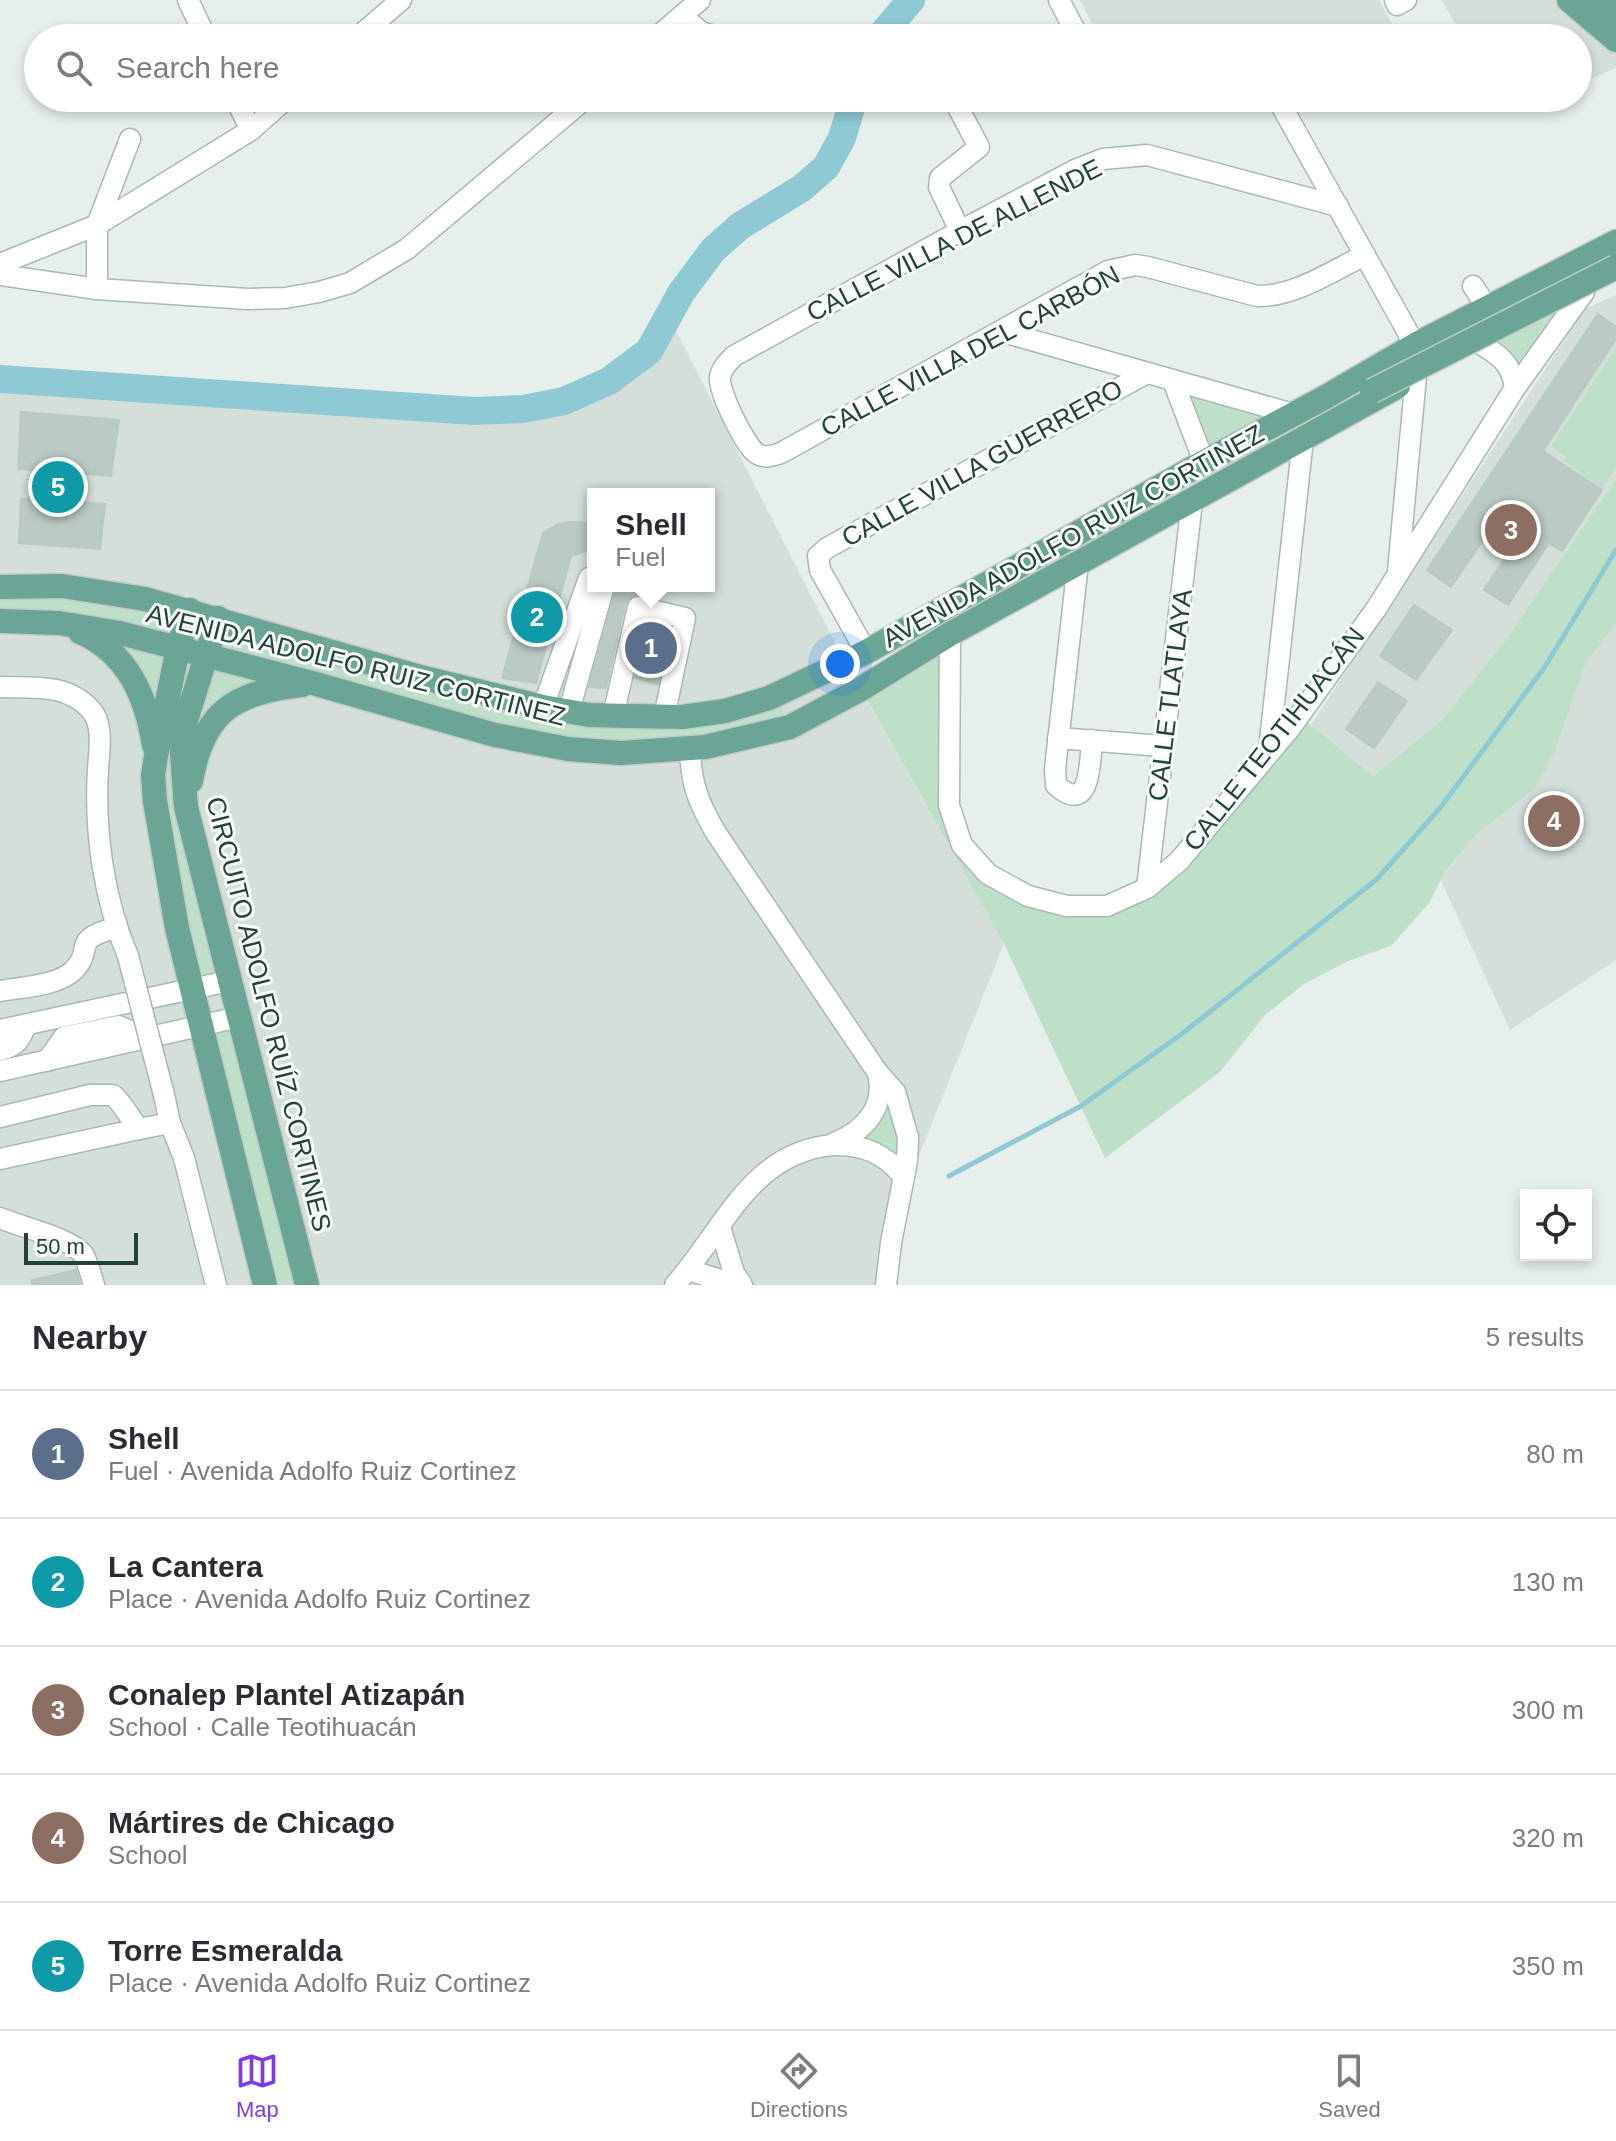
<!DOCTYPE html>
<meta charset="utf-8">
<style>
body{margin:0;font-family:Helvetica,sans-serif;background:#f7f7f7;color:#2b2b33}
.controls{position:absolute;right:24px;bottom:24px;display:grid;overflow:hidden;border-radius:0px;box-shadow:0 4px 12px #0003}
.controls button{width:72px;height:72px;display:grid;place-items:center;padding:0;border:0;border-bottom:2px solid #e1e1e2;background:#fff;color:#2b2b33;font:40px sans-serif}
.scale{position:absolute;left:24px;bottom:20px;width:114px;box-sizing:border-box;padding-left:8px;border:4px solid #24423a;border-top:0;font-size:22px;line-height:28px;white-space:nowrap;color:#24423a;-webkit-text-stroke:6px #f7fbf9;paint-order:stroke}
.you{position:absolute;left:840px;top:664px;width:28px;height:28px;margin:-20px;border:6px solid #fff;border-radius:50%;background:#1a73e8;box-shadow:0 0 0 12px #1a73e833}
.badge{display:grid;place-items:center;width:52px;height:52px;border-radius:50%;background:#7c3aed;color:#fff;font-size:26px;font-weight:700}
.pin{position:absolute;translate:-50% -50%;border:4px solid #fff;box-shadow:0 2px 8px #0006}
.popup{position:absolute;left:587px;top:488px;width:128px;height:104px;box-sizing:border-box;display:grid;place-content:center;border-radius:0px;background:#fff;filter:drop-shadow(0 2px 6px #0005);font-size:26px;white-space:nowrap;color:#7c7c81}
.popup b{font-size:30px;color:#2b2b33}
.popup::after{content:'';position:absolute;left:50%;top:100%;margin-left:-16px;border:16px solid transparent;border-top-color:#fff}
.list{margin:0;padding:0;list-style:none}
h2{display:flex;justify-content:space-between;align-items:center;height:104px;margin:0;padding:0 32px;font-size:34px}
h2 small{font-size:26px;font-weight:400;color:#7c7c81}
.list li{display:grid;grid-template-columns:52px 1fr auto;gap:24px;align-items:center;box-sizing:border-box;height:128px;padding:0 32px;border-top:2px solid #e1e1e2}
.list b{display:block;font-size:30px;white-space:nowrap}
.list p{margin:0;font-size:26px;white-space:nowrap;color:#7c7c81}
.list em{font-size:26px;font-style:normal;color:#7c7c81}
.icon{flex:none;width:44px;height:44px;fill:none;stroke:currentColor;stroke-width:2;stroke-linecap:round;stroke-linejoin:round}
.map{position:relative;flex:none;width:1616px;height:1285px;overflow:hidden}
.search{position:absolute;background:#fff;box-shadow:0 4px 12px #0003;left:24px;right:24px;top:24px;height:88px;display:flex;align-items:center;gap:20px;box-sizing:border-box;padding:0 28px;border-radius:44px;color:#7c7c81;font-size:30px}
.sheet{height:744px;background:#fff}
nav{display:flex;justify-content:space-around;align-items:center;box-sizing:border-box;height:112px;border-top:2px solid #e1e1e2;background:#fff;font-size:22px;color:#7c7c81}
nav a{display:grid;justify-items:center;gap:4px}
nav .on{color:#7c3aed}
.map>svg:first-child{display:block}
.built{fill:#d4dfda;fill-rule:evenodd}
.green{fill:#bfe0c8}
.lines{fill:none;stroke-linecap:round;stroke-linejoin:round}
.stream{stroke:#8ec9d4;stroke-width:5}
.river{stroke:#8ec9d4;stroke-width:28}
.building{fill:#bbcac4;stroke:#b8c9c2;stroke-width:2}
.minor-casing{stroke:#a8b8b2;stroke-width:23}
.major-casing{stroke:#c2cac8;stroke-width:27}
.minor{stroke:#fff;stroke-width:20}
.major{stroke:#6aa596;stroke-width:24}
.minor-bridge-casing{stroke:#a8b8b2;stroke-width:23;stroke-linecap:butt}
.major-bridge-casing{stroke:#c2cac8;stroke-width:27;stroke-linecap:butt}
.minor-bridge{stroke:#fff;stroke-width:20}
.major-bridge{stroke:#6aa596;stroke-width:24}
.labels{text-anchor:middle;dominant-baseline:central;stroke-width:6;stroke-linejoin:round;paint-order:stroke}
.street-label{font-size:26px;fill:#24423a;stroke:#f7fbf9}
</style>
<div class="map">
<svg width="1616" height="1285" viewBox="0 0 1616 1285">
<rect width="100%" height="100%" fill="#e6efeb"/>
<g class="built">
<path d="M 1080,0 L 1379,0 L 1392,24 L 1365,38 L 1100,38 Z"/>
<path d="M 1442,0 L 1569,0 L 1616,40 L 1616,68 L 1578,84 L 1578,38 L 1463,38 Z"/>
<path d="M 1616,295 L 1616,479 L 1507,638 L 1442,720 L 1373,776 L 1311,725 L 1585,309 Z"/>
<path d="M 668,315 L 845,662 L 1004,944 L 896,1213 L 886,1285 L 0,1285 L 0,379 L 474,411 L 523,409 L 564,401 L 609,381 L 649,351 ZM 593,494 L 709,494 L 709,586 L 593,586 Z"/>
<path d="M 1616,624 L 1616,960 L 1510,1030 L 1440,879 L 1477,834 L 1536,788 L 1555,751 L 1586,663 Z"/>
</g>
<g class="green">
<path d="M 1584,292 L 1515,388 L 1477,342 Z"/>
<path d="M 1616,347 L 1616,468 L 1602,488 L 1564,461 L 1566,457 L 1551,446 Z"/>
<path d="M 1173,381 L 1293,414 L 1204,462 Z"/>
<path d="M 1616,479 L 1616,624 L 1586,663 L 1555,751 L 1536,788 L 1477,834 L 1444,873 L 1430,902 L 1391,946 L 1348,961 L 1304,984 L 1265,1015 L 1220,1072 L 1105,1158 L 1004,944 L 861,689 L 950,634 L 949,805 L 988,874 L 1067,906 L 1147,888 L 1299,715 L 1373,776 L 1442,720 L 1507,638 Z"/>
<path d="M 0,587 L 190,610 L 179,648 L 206,655 L 218,618 L 589,715 L 776,695 L 790,727 L 621,753 L 311,684 L 233,702 L 186,807 L 229,981 L 192,989 L 149,717 L 86,634 L 0,621 Z"/>
<path d="M 239,1017 L 307,1285 L 266,1285 L 201,1027 Z"/>
<path d="M 895,1092 L 907,1161 L 850,1136 Z"/>
</g>
<g class="lines">
<path class="stream" d="M 949,1176 L 1081,1106 L 1183,1033 L 1377,879 L 1440,808 L 1544,668 L 1616,550"/>
<g class="river">
<path d="M 879,38 L 911,0"/>
<path d="M 0,379 L 474,411 L 523,409 L 564,401 L 609,381 L 649,351 L 681,293 L 713,250 L 740,226 L 802,188 L 826,167 L 842,138 L 854,98"/>
</g>
</g>
<g class="building">
<path d="M 1598,314 L 1616,327 L 1616,339 L 1543,451 L 1602,490 L 1562,551 L 1549,543 L 1508,605 L 1484,590 L 1525,527 L 1502,512 L 1451,587 L 1427,570 Z"/>
<path d="M 21,412 L 119,420 L 111,476 L 72,473 L 71,502 L 105,504 L 100,549 L 19,543 L 21,499 L 44,498 L 45,470 L 18,469 Z"/>
<path d="M 571,522 L 593,523 L 593,549 L 571,556 L 536,683 L 502,678 L 543,533 L 558,524 Z"/>
<path d="M 617,586 L 641,586 L 638,594 L 629,598 L 625,604 L 606,688 L 589,687 Z"/>
<path d="M 1414,605 L 1452,630 L 1416,680 L 1380,656 Z"/>
<path d="M 648,623 L 670,628 L 658,684 L 635,678 Z"/>
<path d="M 1378,682 L 1407,701 L 1374,748 L 1346,729 Z"/>
<path d="M 76,1270 L 80,1285 L 32,1285 L 32,1280 Z"/>
</g>
<g class="lines">
<defs>
<g id="minor">
<path d="M 188,0 L 206,38"/>
<path d="M 1059,0 L 1079,38"/>
<path d="M 1395,0 L 1397,5 L 1406,0"/>
<path d="M 682,16 L 701,32 L 720,38"/>
<path d="M 357,38 L 401,0"/>
<path d="M 656,38 L 700,0"/>
<path d="M 235,98 L 251,130"/>
<path d="M 953,98 L 979,147 L 940,178 L 939,187 L 960,231"/>
<path d="M 1277,98 L 1415,345"/>
<path d="M 1338,206 L 1147,155 L 1103,159 L 1075,170 L 960,231 L 734,356 C 727,363 722,368 720,377 C 718,391 745,445 756,453 C 765,459 771,456 781,453 L 1108,271 L 1135,265 L 1148,267 L 1257,296 C 1294,297 1332,271 1365,255"/>
<path d="M 0,264 L 97,225 L 251,130 L 287,98"/>
<path d="M 0,275 L 97,289 L 248,299 L 285,298 L 319,292 L 350,283 L 407,249 L 586,98"/>
<path d="M 1473,286 L 1486,306"/>
<path d="M 97,289 L 97,225 L 130,139"/>
<path d="M 1003,332 L 1293,414"/>
<path d="M 1477,342 C 1498,354 1512,363 1515,388"/>
<path d="M 1173,381 L 1204,462"/>
<path d="M 1078,563 L 1055,769 L 1056,785 C 1091,817 1090,761 1092,740"/>
<path d="M 1398,571 L 1416,376"/>
<path d="M 950,634 L 949,805 L 962,845 L 988,874 L 1028,896 L 1067,906 L 1107,906 L 1147,888 L 1179,861 L 1291,727 L 1376,609 L 1515,388 L 1584,292"/>
<path d="M 866,652 L 820,570 L 818,556 L 827,548 L 1147,373"/>
<path d="M 0,687 C 33,688 67,683 91,710 C 104,724 99,752 98,769 C 94,831 104,900 128,956"/>
<path d="M 543,707 L 589,578 L 593,576"/>
<path d="M 569,711 L 604,586"/>
<path d="M 613,716 L 638,607 L 685,618 L 664,717"/>
<path d="M 1058,738 L 1163,746"/>
<path d="M 690,749 C 691,784 698,802 716,833 L 878,1073 L 895,1092 L 908,1137 L 907,1161 L 891,1243 L 886,1285"/>
<path d="M 1269,750 L 1303,439"/>
<path d="M 1147,888 L 1192,502"/>
<path d="M 0,991 C 22,987 58,986 74,970 C 95,948 70,939 116,928"/>
<path d="M 0,1030 L 229,981"/>
<path d="M 0,1050 C 17,1046 20,1040 26,1025"/>
<path d="M 47,1061 L 64,1037 L 118,1026 L 149,1039"/>
<path d="M 0,1071 L 239,1017"/>
<path d="M 164,1095 L 170,1123 L 184,1158 L 216,1285"/>
<path d="M 0,1117 L 90,1095 L 113,1095 C 124,1105 129,1117 139,1129 L 170,1123"/>
<path d="M 834,1143 C 865,1131 886,1107 878,1073"/>
<path d="M 0,1159 L 139,1129"/>
<path d="M 0,1218 C 21,1227 70,1238 83,1254 C 88,1262 91,1276 94,1285"/>
<path d="M 720,1227 L 734,1273 L 742,1285"/>
<path d="M 688,1270 L 721,1280 L 726,1285"/>
<path d="M 675,1285 C 724,1230 751,1151 834,1145 C 863,1144 885,1154 903,1176"/>
</g>
<g id="major">
<path d="M 1569,0 L 1616,40"/>
<path d="M 1600,0 L 1616,14"/>
<path d="M 0,587 L 62,586 L 145,599 L 424,678 L 543,707 L 589,715 L 630,716 L 682,717 L 725,711 L 769,698 L 866,652 L 1204,462 L 1324,398 L 1415,345 L 1616,242"/>
<path d="M 190,610 L 178,648 L 156,756 L 153,775 L 155,801 L 177,928 L 265,1285"/>
<path d="M 218,618 L 183,730 L 182,753 L 186,807 L 307,1285"/>
<path d="M 0,621 L 59,623 L 120,633 L 316,684 L 495,735 L 568,749 L 621,753 L 705,747 L 790,727 L 861,689 L 950,634 L 1398,386"/>
<path d="M 80,632 C 128,653 146,696 154,745"/>
<path d="M 191,781 C 203,712 234,692 302,685"/>
</g>
</defs>
<use href="#minor" class="minor-casing"/>
<use href="#major" class="major-casing"/>
<use href="#minor" class="minor"/>
<use href="#major" class="major"/>
<defs>
<path id="minor-bridge" d="M 128,956 L 164,1095"/>
<path id="major-bridge" d="M 1372,391 L 1616,267"/>
</defs>
<use href="#minor-bridge" class="minor-bridge-casing"/>
<use href="#major-bridge" class="major-bridge-casing"/>
<use href="#minor-bridge" class="minor-bridge"/>
<use href="#major-bridge" class="major-bridge"/>
</g>
<g class="labels">
<g class="street-label">
<text transform="translate(954 240) rotate(-27)">CALLE VILLA DE ALLENDE</text>
<text transform="translate(970 351) rotate(-28)">CALLE VILLA DEL CARBÓN</text>
<text transform="translate(982 463) rotate(-29)">CALLE VILLA GUERRERO</text>
<text transform="translate(1073 536) rotate(-29)">AVENIDA ADOLFO RUIZ CORTINEZ</text>
<text transform="translate(356 665) rotate(14)">AVENIDA ADOLFO RUIZ CORTINEZ</text>
<text transform="translate(1170 695) rotate(-83)">CALLE TLATLAYA</text>
<text transform="translate(1274 739) rotate(-52)">CALLE TEOTIHUACÁN</text>
<text transform="translate(269 1014) rotate(76)">CIRCUITO ADOLFO RUÍZ CORTINES</text>
</g>
</g>
</svg>
<div class="controls">
<button><svg class="icon" aria-label="locate" viewBox="0 0 24 24"><circle cx="12" cy="12" r="6"/><path d="M12 2v4M12 18v4M2 12h4M18 12h4"/></svg></button>
</div>
<div class="scale">50 m</div>
<div class="you"></div>
<div class="pin badge" style="left:651px;top:648px;background:#5c6f8a">1</div>
<div class="popup"><b>Shell</b>Fuel</div>
<div class="pin badge" style="left:537px;top:617px;background:#0f9aa8">2</div>
<div class="pin badge" style="left:1511px;top:530px;background:#8d6e63">3</div>
<div class="pin badge" style="left:1554px;top:821px;background:#8d6e63">4</div>
<div class="pin badge" style="left:58px;top:487px;background:#0f9aa8">5</div>
<div class="search"><svg class="icon" aria-label="search" viewBox="0 0 24 24"><circle cx="10" cy="10" r="6"/><path d="M15 15l6 6"/></svg>Search here</div>
</div>
<section class="sheet">
<h2>Nearby<small>5 results</small></h2>
<ul class="list">
<li><span class="badge" style="background:#5c6f8a">1</span><div><b>Shell</b><p>Fuel · Avenida Adolfo Ruiz Cortinez</p></div><em>80 m</em></li>
<li><span class="badge" style="background:#0f9aa8">2</span><div><b>La Cantera</b><p>Place · Avenida Adolfo Ruiz Cortinez</p></div><em>130 m</em></li>
<li><span class="badge" style="background:#8d6e63">3</span><div><b>Conalep Plantel Atizapán</b><p>School · Calle Teotihuacán</p></div><em>300 m</em></li>
<li><span class="badge" style="background:#8d6e63">4</span><div><b>Mártires de Chicago</b><p>School</p></div><em>320 m</em></li>
<li><span class="badge" style="background:#0f9aa8">5</span><div><b>Torre Esmeralda</b><p>Place · Avenida Adolfo Ruiz Cortinez</p></div><em>350 m</em></li>
</ul>
</section>
<nav>
<a class="on"><svg class="icon" aria-label="map" viewBox="0 0 24 24"><path d="M3 6l6-2 6 2 6-2v14l-6 2-6-2-6 2zM9 4v14M15 6v14"/></svg>Map</a>
<a><svg class="icon" aria-label="directions" viewBox="0 0 24 24"><path d="M12 3l9 9-9 9-9-9zM9 14v-3h6M13 9l2 2-2 2"/></svg>Directions</a>
<a><svg class="icon" aria-label="saved" viewBox="0 0 24 24"><path d="M7 4h10v16l-5-4-5 4z"/></svg>Saved</a>
</nav>
